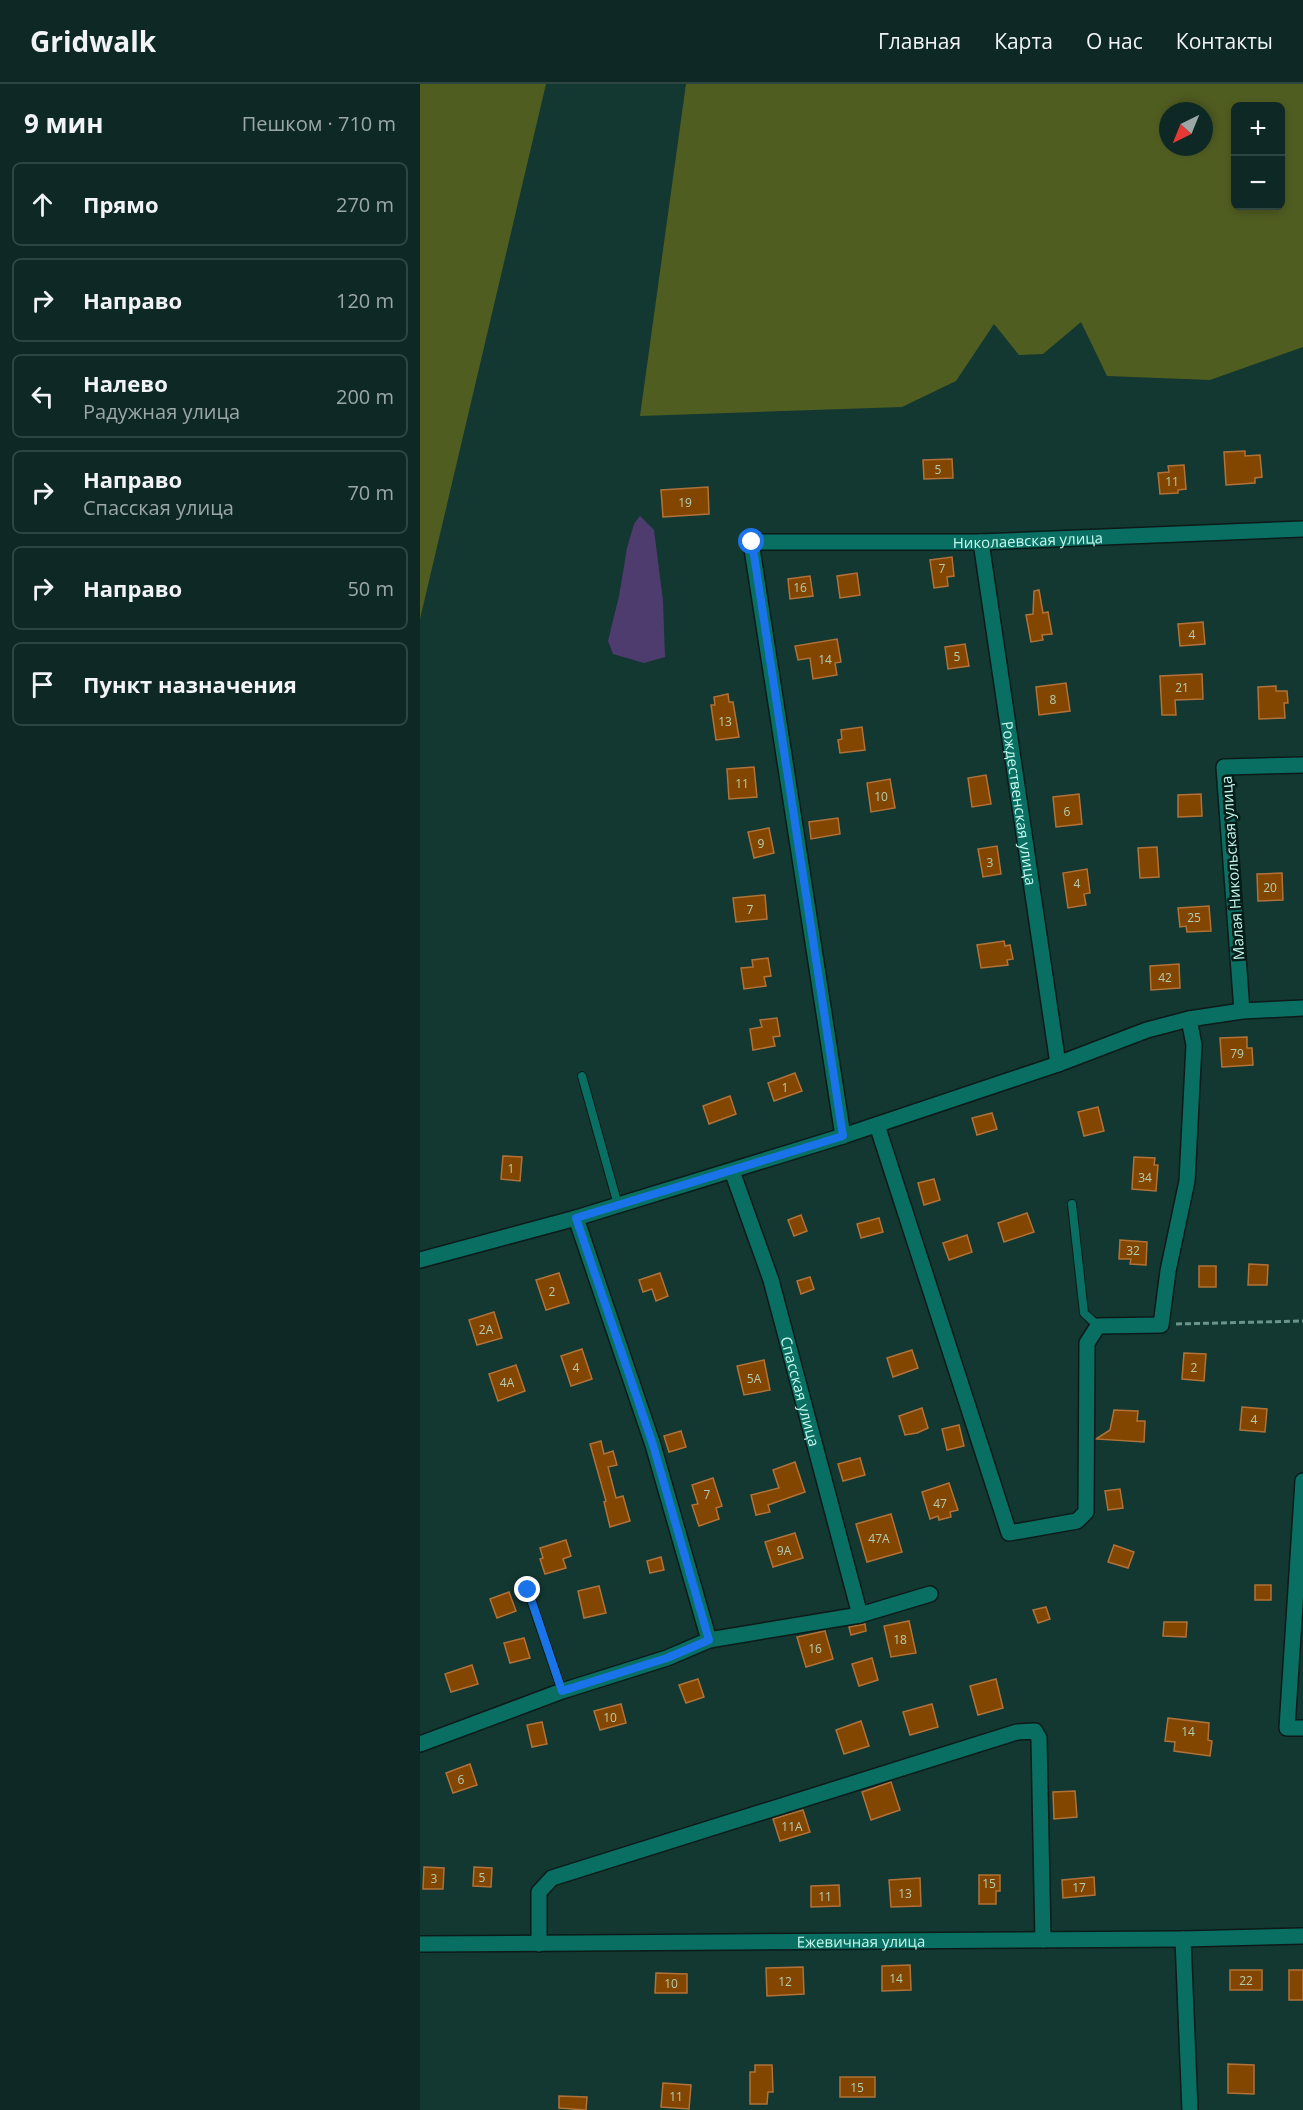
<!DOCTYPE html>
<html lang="ru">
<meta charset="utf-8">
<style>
body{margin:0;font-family:"Open Sans",sans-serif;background:#1c3532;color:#f1f3f6}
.controls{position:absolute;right:18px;top:18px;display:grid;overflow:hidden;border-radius:9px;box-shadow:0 3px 9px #0003}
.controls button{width:54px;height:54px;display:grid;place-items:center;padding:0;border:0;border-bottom:2px solid #2e4542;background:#0e2925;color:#f1f3f6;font:30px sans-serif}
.compass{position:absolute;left:739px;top:18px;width:54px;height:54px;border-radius:50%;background:#0e2925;box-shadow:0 3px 9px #0003;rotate:223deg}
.stop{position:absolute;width:18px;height:18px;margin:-14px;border:4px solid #1a73e8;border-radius:50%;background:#fff}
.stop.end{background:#1a73e8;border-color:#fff;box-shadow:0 2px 6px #0008}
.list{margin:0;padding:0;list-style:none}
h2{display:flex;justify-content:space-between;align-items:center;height:78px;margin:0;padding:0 24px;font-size:26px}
h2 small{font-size:20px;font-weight:400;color:#9ba6a7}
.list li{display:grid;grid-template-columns:39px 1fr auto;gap:18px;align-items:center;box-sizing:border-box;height:84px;margin:0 12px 12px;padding:0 12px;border:2px solid #2e4542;border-radius:9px}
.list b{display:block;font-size:22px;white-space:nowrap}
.list p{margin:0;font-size:20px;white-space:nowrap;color:#9ba6a7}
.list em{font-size:20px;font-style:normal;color:#9ba6a7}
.icon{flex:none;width:33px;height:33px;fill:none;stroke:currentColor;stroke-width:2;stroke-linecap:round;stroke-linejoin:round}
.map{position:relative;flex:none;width:883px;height:2026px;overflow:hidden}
header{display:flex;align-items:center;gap:36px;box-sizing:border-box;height:84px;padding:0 30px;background:#0e2925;border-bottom:2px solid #2e4542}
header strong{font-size:28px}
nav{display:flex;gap:33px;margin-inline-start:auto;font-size:21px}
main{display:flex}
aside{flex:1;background:#0e2925}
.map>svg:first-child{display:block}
.forest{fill:#505d21;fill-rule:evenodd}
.water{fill:#4f3c6f}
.building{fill:#824600;stroke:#b17239;stroke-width:1.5}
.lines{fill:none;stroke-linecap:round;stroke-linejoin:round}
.lane-casing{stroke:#0c1b19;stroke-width:10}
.street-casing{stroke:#0c1b19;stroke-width:18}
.path{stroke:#69958c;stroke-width:3;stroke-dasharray:6 3;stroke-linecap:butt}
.lane{stroke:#096f62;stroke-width:8}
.street{stroke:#096f62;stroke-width:15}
.route{stroke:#1a73e8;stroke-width:8}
.labels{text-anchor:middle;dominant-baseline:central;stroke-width:5;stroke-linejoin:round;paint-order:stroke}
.number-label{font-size:12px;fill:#b4ccb2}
.street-label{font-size:15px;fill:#c5f8ed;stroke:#041d19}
</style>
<header>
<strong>Gridwalk</strong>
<nav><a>Главная</a><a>Карта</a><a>О нас</a><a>Контакты</a></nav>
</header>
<main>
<aside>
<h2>9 мин<small>Пешком · 710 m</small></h2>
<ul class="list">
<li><svg class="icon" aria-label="ahead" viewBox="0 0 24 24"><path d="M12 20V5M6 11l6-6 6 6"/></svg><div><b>Прямо</b></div><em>270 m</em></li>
<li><svg class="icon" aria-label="right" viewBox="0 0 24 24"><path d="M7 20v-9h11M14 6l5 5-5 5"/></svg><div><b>Направо</b></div><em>120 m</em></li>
<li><svg class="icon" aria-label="left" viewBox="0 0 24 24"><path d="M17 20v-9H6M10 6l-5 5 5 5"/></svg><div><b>Налево</b><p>Радужная улица</p></div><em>200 m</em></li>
<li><svg class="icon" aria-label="right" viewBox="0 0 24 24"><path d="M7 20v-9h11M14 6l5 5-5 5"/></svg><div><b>Направо</b><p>Спасская улица</p></div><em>70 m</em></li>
<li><svg class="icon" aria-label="right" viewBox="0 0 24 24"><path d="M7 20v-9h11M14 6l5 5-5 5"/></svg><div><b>Направо</b></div><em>50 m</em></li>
<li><svg class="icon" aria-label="arrive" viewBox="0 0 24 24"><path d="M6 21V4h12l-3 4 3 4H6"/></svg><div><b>Пункт назначения</b></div></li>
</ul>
</aside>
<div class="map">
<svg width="883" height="2026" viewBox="0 0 883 2026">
<rect width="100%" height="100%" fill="#133731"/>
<g class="forest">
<path d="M 0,0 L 126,0 L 0,535 Z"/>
<path d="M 266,0 L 883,0 L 883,263 L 790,296 L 687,292 L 661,238 L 623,270 L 599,271 L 574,240 L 536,297 L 482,323 L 220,332 ZM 816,22 L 860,22 L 860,122 L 816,122 ZM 748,27 L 784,27 L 784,63 L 748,63 Z"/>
</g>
<path class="water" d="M 220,432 L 234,446 L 243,517 L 245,573 L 224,579 L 193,570 L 188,557 L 199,512 L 207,464 L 214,440 Z"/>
<g class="building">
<path d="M 825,367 L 825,372 L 840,371 L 842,393 L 835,394 L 835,399 L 806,401 L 804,368 Z"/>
<path d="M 532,375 L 533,394 L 504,395 L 503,376 Z"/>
<path d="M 764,381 L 766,405 L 758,406 L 758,409 L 740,410 L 738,389 L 749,388 L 748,382 Z"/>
<path d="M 288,403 L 289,430 L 243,433 L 241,406 Z"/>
<path d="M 532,473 L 534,492 L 527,493 L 528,502 L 514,504 L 510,476 Z"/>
<path d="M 437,489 L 440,511 L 420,514 L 417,492 Z"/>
<path d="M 390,492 L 393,512 L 370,515 L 368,495 Z"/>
<path d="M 619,506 L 623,529 L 628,528 L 632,550 L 622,551 L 623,556 L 611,558 L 606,531 L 613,530 L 614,507 Z"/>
<path d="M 783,538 L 785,560 L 760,562 L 758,540 Z"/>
<path d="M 417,555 L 421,578 L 415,579 L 417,591 L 393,595 L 390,574 L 378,576 L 375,562 Z"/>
<path d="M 545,560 L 549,582 L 528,585 L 525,563 Z"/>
<path d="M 782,590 L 783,615 L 755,616 L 756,631 L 742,631 L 740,592 Z"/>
<path d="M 646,599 L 650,627 L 619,631 L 616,603 Z"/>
<path d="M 856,602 L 856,607 L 867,607 L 868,619 L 864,619 L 865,634 L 839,635 L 838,603 Z"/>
<path d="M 308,610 L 309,618 L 313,618 L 319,653 L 296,656 L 291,621 L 295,621 L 294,613 Z"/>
<path d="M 442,643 L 445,666 L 420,669 L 418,656 L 422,655 L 421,646 Z"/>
<path d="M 334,683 L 337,713 L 309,715 L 307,685 Z"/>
<path d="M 566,691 L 571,720 L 552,723 L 548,694 Z"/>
<path d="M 470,695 L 475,724 L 451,728 L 447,699 Z"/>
<path d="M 659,710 L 662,740 L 636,743 L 633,713 Z"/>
<path d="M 781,710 L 782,732 L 758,733 L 758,711 Z"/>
<path d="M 418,734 L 420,750 L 391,755 L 389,738 Z"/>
<path d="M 349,744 L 354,769 L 334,774 L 328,748 Z"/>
<path d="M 577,762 L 581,790 L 563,793 L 558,765 Z"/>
<path d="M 737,763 L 739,793 L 720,794 L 718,764 Z"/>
<path d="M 667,785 L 670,809 L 664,810 L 666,821 L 648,824 L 643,789 Z"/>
<path d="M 862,789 L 863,816 L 838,817 L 837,790 Z"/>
<path d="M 345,811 L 347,835 L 316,838 L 313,814 Z"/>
<path d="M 789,822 L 791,847 L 767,848 L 766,842 L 760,843 L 758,824 Z"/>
<path d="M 584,857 L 585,862 L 590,861 L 593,875 L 587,876 L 588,881 L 561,884 L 557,861 Z"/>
<path d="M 348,874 L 351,892 L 344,893 L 346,902 L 324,905 L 321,884 L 333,883 L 332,876 Z"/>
<path d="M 759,880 L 760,904 L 731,906 L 730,882 Z"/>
<path d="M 357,934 L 360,952 L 353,953 L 355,962 L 333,966 L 330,945 L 342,943 L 340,936 Z"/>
<path d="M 827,953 L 827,964 L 832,964 L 833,981 L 802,983 L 800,954 Z"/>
<path d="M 375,989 L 382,1007 L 354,1017 L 348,999 Z"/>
<path d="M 310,1012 L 316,1030 L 289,1040 L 283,1022 Z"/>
<path d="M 678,1023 L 684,1047 L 664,1052 L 658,1028 Z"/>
<path d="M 572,1029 L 577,1045 L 557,1051 L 552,1034 Z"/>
<path d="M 83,1072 L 102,1073 L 100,1097 L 81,1095 Z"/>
<path d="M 714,1073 L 735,1074 L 734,1081 L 738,1081 L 736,1107 L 712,1105 Z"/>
<path d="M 514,1095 L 520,1116 L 504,1121 L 498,1099 Z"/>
<path d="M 607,1129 L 614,1148 L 584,1158 L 578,1139 Z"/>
<path d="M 381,1131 L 387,1147 L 374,1152 L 368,1136 Z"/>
<path d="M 459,1134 L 463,1148 L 441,1154 L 437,1140 Z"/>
<path d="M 547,1151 L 552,1168 L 529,1176 L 523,1159 Z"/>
<path d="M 700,1156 L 727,1158 L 726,1181 L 710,1180 L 711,1175 L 699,1175 Z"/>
<path d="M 829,1180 L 848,1181 L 847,1201 L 828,1201 Z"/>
<rect x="779" y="1182" width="17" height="21"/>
<path d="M 139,1189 L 149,1219 L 126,1226 L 116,1196 Z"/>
<path d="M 240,1189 L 248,1212 L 236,1217 L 232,1205 L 223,1208 L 219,1196 Z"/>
<path d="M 390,1193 L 394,1205 L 381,1210 L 377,1197 Z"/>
<path d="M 74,1228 L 82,1254 L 57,1261 L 49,1236 Z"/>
<path d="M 162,1265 L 172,1295 L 151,1302 L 141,1272 Z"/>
<path d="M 492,1266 L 498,1284 L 473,1293 L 467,1274 Z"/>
<path d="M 764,1269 L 786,1270 L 784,1297 L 762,1295 Z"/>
<path d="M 344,1276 L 350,1306 L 324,1311 L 317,1282 Z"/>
<path d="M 96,1281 L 105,1307 L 78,1317 L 69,1290 Z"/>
<path d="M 822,1323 L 847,1325 L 845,1348 L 820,1346 Z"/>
<path d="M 502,1324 L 508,1344 L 497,1349 L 485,1351 L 479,1332 Z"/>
<path d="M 694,1326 L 718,1327 L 717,1337 L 725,1337 L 724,1358 L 676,1355 L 690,1346 Z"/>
<path d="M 539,1341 L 544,1362 L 527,1366 L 522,1345 Z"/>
<path d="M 261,1347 L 266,1363 L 249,1368 L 244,1352 Z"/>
<path d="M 181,1357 L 184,1370 L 193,1367 L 197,1381 L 188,1383 L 196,1414 L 203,1412 L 210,1437 L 190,1443 L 184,1418 L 186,1417 L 170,1360 Z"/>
<path d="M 440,1374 L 445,1391 L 423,1397 L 418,1380 Z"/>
<path d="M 375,1378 L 385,1408 L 348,1421 L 350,1428 L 336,1431 L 331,1411 L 359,1404 L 353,1386 Z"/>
<path d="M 293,1394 L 302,1422 L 296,1424 L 299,1435 L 279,1442 L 272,1421 L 278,1420 L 272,1401 Z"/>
<path d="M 529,1399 L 538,1426 L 530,1428 L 531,1433 L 519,1436 L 518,1432 L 510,1435 L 502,1408 Z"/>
<path d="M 700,1405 L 703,1424 L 688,1426 L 685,1407 Z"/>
<path d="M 471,1430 L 482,1468 L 447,1478 L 436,1440 Z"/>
<path d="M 375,1449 L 383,1474 L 353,1483 L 345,1458 Z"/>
<path d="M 146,1456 L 151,1472 L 143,1475 L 146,1484 L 125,1490 L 120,1475 L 123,1474 L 120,1464 Z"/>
<path d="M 694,1461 L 714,1468 L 708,1484 L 688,1478 Z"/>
<path d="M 241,1473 L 244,1486 L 230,1489 L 227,1477 Z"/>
<rect x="835" y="1501" width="16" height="15"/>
<path d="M 179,1502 L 186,1529 L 164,1534 L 158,1507 Z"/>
<path d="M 89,1508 L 96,1527 L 77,1534 L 70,1515 Z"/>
<path d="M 626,1523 L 630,1535 L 618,1539 L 613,1526 Z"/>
<path d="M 489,1537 L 496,1569 L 471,1573 L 464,1542 Z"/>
<path d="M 744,1538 L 767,1538 L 766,1553 L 743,1552 Z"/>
<path d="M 445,1540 L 446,1547 L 431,1551 L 429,1543 Z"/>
<path d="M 405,1547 L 413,1575 L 386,1583 L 377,1553 Z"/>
<path d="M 104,1554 L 110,1574 L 90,1579 L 84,1559 Z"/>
<path d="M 452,1574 L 458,1596 L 439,1602 L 432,1580 Z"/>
<path d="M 52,1581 L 58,1600 L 31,1608 L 25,1590 Z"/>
<path d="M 278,1595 L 284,1613 L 266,1619 L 259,1601 Z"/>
<path d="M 576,1595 L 583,1624 L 558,1631 L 550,1602 Z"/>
<path d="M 201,1620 L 206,1639 L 180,1646 L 174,1627 Z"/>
<path d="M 512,1620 L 518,1643 L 490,1651 L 483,1628 Z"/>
<path d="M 748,1634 L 789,1639 L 788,1656 L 792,1657 L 790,1672 L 754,1667 L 755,1658 L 745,1657 Z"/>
<path d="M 441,1637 L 449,1662 L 424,1670 L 416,1646 Z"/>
<path d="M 122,1638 L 127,1660 L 112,1663 L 107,1641 Z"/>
<path d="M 50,1680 L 57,1701 L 33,1709 L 26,1689 Z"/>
<path d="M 471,1698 L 480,1726 L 451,1736 L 442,1708 Z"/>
<path d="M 655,1707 L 657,1733 L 634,1735 L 633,1708 Z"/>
<path d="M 383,1726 L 390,1748 L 360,1757 L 353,1735 Z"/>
<path d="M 4,1783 L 24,1784 L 23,1805 L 3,1805 Z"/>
<path d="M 54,1783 L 72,1784 L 71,1803 L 53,1802 Z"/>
<path d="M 559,1791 L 580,1791 L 580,1807 L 576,1807 L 576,1820 L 559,1820 Z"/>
<path d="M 674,1793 L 675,1811 L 643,1814 L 642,1796 Z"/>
<path d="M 500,1794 L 501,1822 L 471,1823 L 469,1796 Z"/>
<path d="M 419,1801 L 420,1822 L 391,1823 L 391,1802 Z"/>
<path d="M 490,1881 L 491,1906 L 462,1907 L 462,1882 Z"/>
<path d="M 383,1883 L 384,1910 L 347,1912 L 346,1884 Z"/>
<rect x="810" y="1886" width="32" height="20"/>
<rect x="869" y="1886" width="14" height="30"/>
<path d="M 236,1889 L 267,1890 L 267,1909 L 235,1909 Z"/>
<path d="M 808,1980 L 834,1981 L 834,2010 L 808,2009 Z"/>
<path d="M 335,1981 L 352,1981 L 353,2008 L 348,2008 L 347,2020 L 330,2020 L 330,1988 L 335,1988 Z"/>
<rect x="420" y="1993" width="35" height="20"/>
<path d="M 243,1999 L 271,2001 L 269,2025 L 241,2023 Z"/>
<path d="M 139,2012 L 167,2013 L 166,2026 L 139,2024 Z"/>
</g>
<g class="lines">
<defs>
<g id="lane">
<path d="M 162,992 L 198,1121"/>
<path d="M 652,1120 L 664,1229 L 678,1242"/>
<path d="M 108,1507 L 142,1607"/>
</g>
<g id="street">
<path id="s1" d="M 561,458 L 638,980"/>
<path d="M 822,927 L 804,683 L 883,681"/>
<path d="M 457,1041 L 589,1449 L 657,1437 L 666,1428 L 667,1259 L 678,1242 L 741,1241 L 748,1187 L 767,1097 L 774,961 L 769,935"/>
<path id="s2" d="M 423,1052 L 331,458 L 561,458 L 883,445"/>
<path id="s3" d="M 312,1087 L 351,1196 L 440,1531"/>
<path d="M 156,1134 L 233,1361 L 289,1556"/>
<path d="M 0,1176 L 156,1134 L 423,1052 L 638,980 L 727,946 L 769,935 L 822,927 L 883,924"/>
<path d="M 883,1397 L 867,1644 L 883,1644"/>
<path d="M 0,1660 L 142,1607 L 247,1574 L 289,1556 L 440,1531 L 510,1510"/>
<path d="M 763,1855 L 770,2026"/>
<path id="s4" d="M 0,1860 L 763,1855 L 883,1852"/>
<path d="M 119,1860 L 119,1808 L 132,1794 L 597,1648 L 615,1647 L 619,1654 L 623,1856"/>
</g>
</defs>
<use href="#lane" class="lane-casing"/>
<use href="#street" class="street-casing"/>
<path class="path" d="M 756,1240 L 883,1237"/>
<use href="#lane" class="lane"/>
<use href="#street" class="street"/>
</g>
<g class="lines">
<path class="route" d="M 108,1506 L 142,1607 L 247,1574 L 289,1556 L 233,1361 L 156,1134 L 423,1052 L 332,458"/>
</g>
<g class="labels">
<g class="number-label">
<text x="518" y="385">5</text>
<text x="752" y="397">11</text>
<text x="265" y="418">19</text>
<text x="522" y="484">7</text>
<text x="380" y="503">16</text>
<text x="772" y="550">4</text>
<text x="537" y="572">5</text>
<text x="405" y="575">14</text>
<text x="762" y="603">21</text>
<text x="633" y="615">8</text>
<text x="305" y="637">13</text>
<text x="322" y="699">11</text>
<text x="461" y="712">10</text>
<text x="647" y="727">6</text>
<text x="341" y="759">9</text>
<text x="570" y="778">3</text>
<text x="657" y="799">4</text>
<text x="850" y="803">20</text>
<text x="330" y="825">7</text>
<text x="774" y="833">25</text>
<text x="745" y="893">42</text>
<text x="817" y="969">79</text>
<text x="365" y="1003">1</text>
<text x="91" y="1084">1</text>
<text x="725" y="1093">34</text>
<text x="713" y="1166">32</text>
<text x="132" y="1207">2</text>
<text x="66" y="1245">2А</text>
<text x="156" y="1283">4</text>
<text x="774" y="1283">2</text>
<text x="334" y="1294">5А</text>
<text x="87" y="1298">4А</text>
<text x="834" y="1335">4</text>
<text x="287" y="1410">7</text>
<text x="520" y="1419">47</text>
<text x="459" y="1454">47А</text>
<text x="364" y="1466">9А</text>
<text x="480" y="1555">18</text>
<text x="395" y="1564">16</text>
<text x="190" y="1633">10</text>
<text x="768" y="1647">14</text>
<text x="41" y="1695">6</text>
<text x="372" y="1742">11А</text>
<text x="62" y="1793">5</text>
<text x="14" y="1794">3</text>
<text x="569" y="1799">15</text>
<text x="659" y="1803">17</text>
<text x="485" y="1809">13</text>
<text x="405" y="1812">11</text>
<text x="476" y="1894">14</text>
<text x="826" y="1896">22</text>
<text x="365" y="1897">12</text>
<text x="251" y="1899">10</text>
<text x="437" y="2003">15</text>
<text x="256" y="2012">11</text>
</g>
<g class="street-label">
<text stroke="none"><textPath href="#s2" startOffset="878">Николаевская улица</textPath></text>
<text stroke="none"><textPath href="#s1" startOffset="264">Рождественская улица</textPath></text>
<text transform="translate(812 784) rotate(-94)">Малая Никольская улица</text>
<text stroke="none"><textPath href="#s3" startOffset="231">Спасская улица</textPath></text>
<text stroke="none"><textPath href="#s4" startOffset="441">Ежевичная улица</textPath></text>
</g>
</g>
</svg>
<div class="controls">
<button>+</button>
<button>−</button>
</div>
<svg class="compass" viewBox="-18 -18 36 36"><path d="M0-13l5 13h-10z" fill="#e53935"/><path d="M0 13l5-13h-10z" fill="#9ba6a7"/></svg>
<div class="stop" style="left:332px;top:458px"></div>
<div class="stop end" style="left:108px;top:1506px"></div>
</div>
</main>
